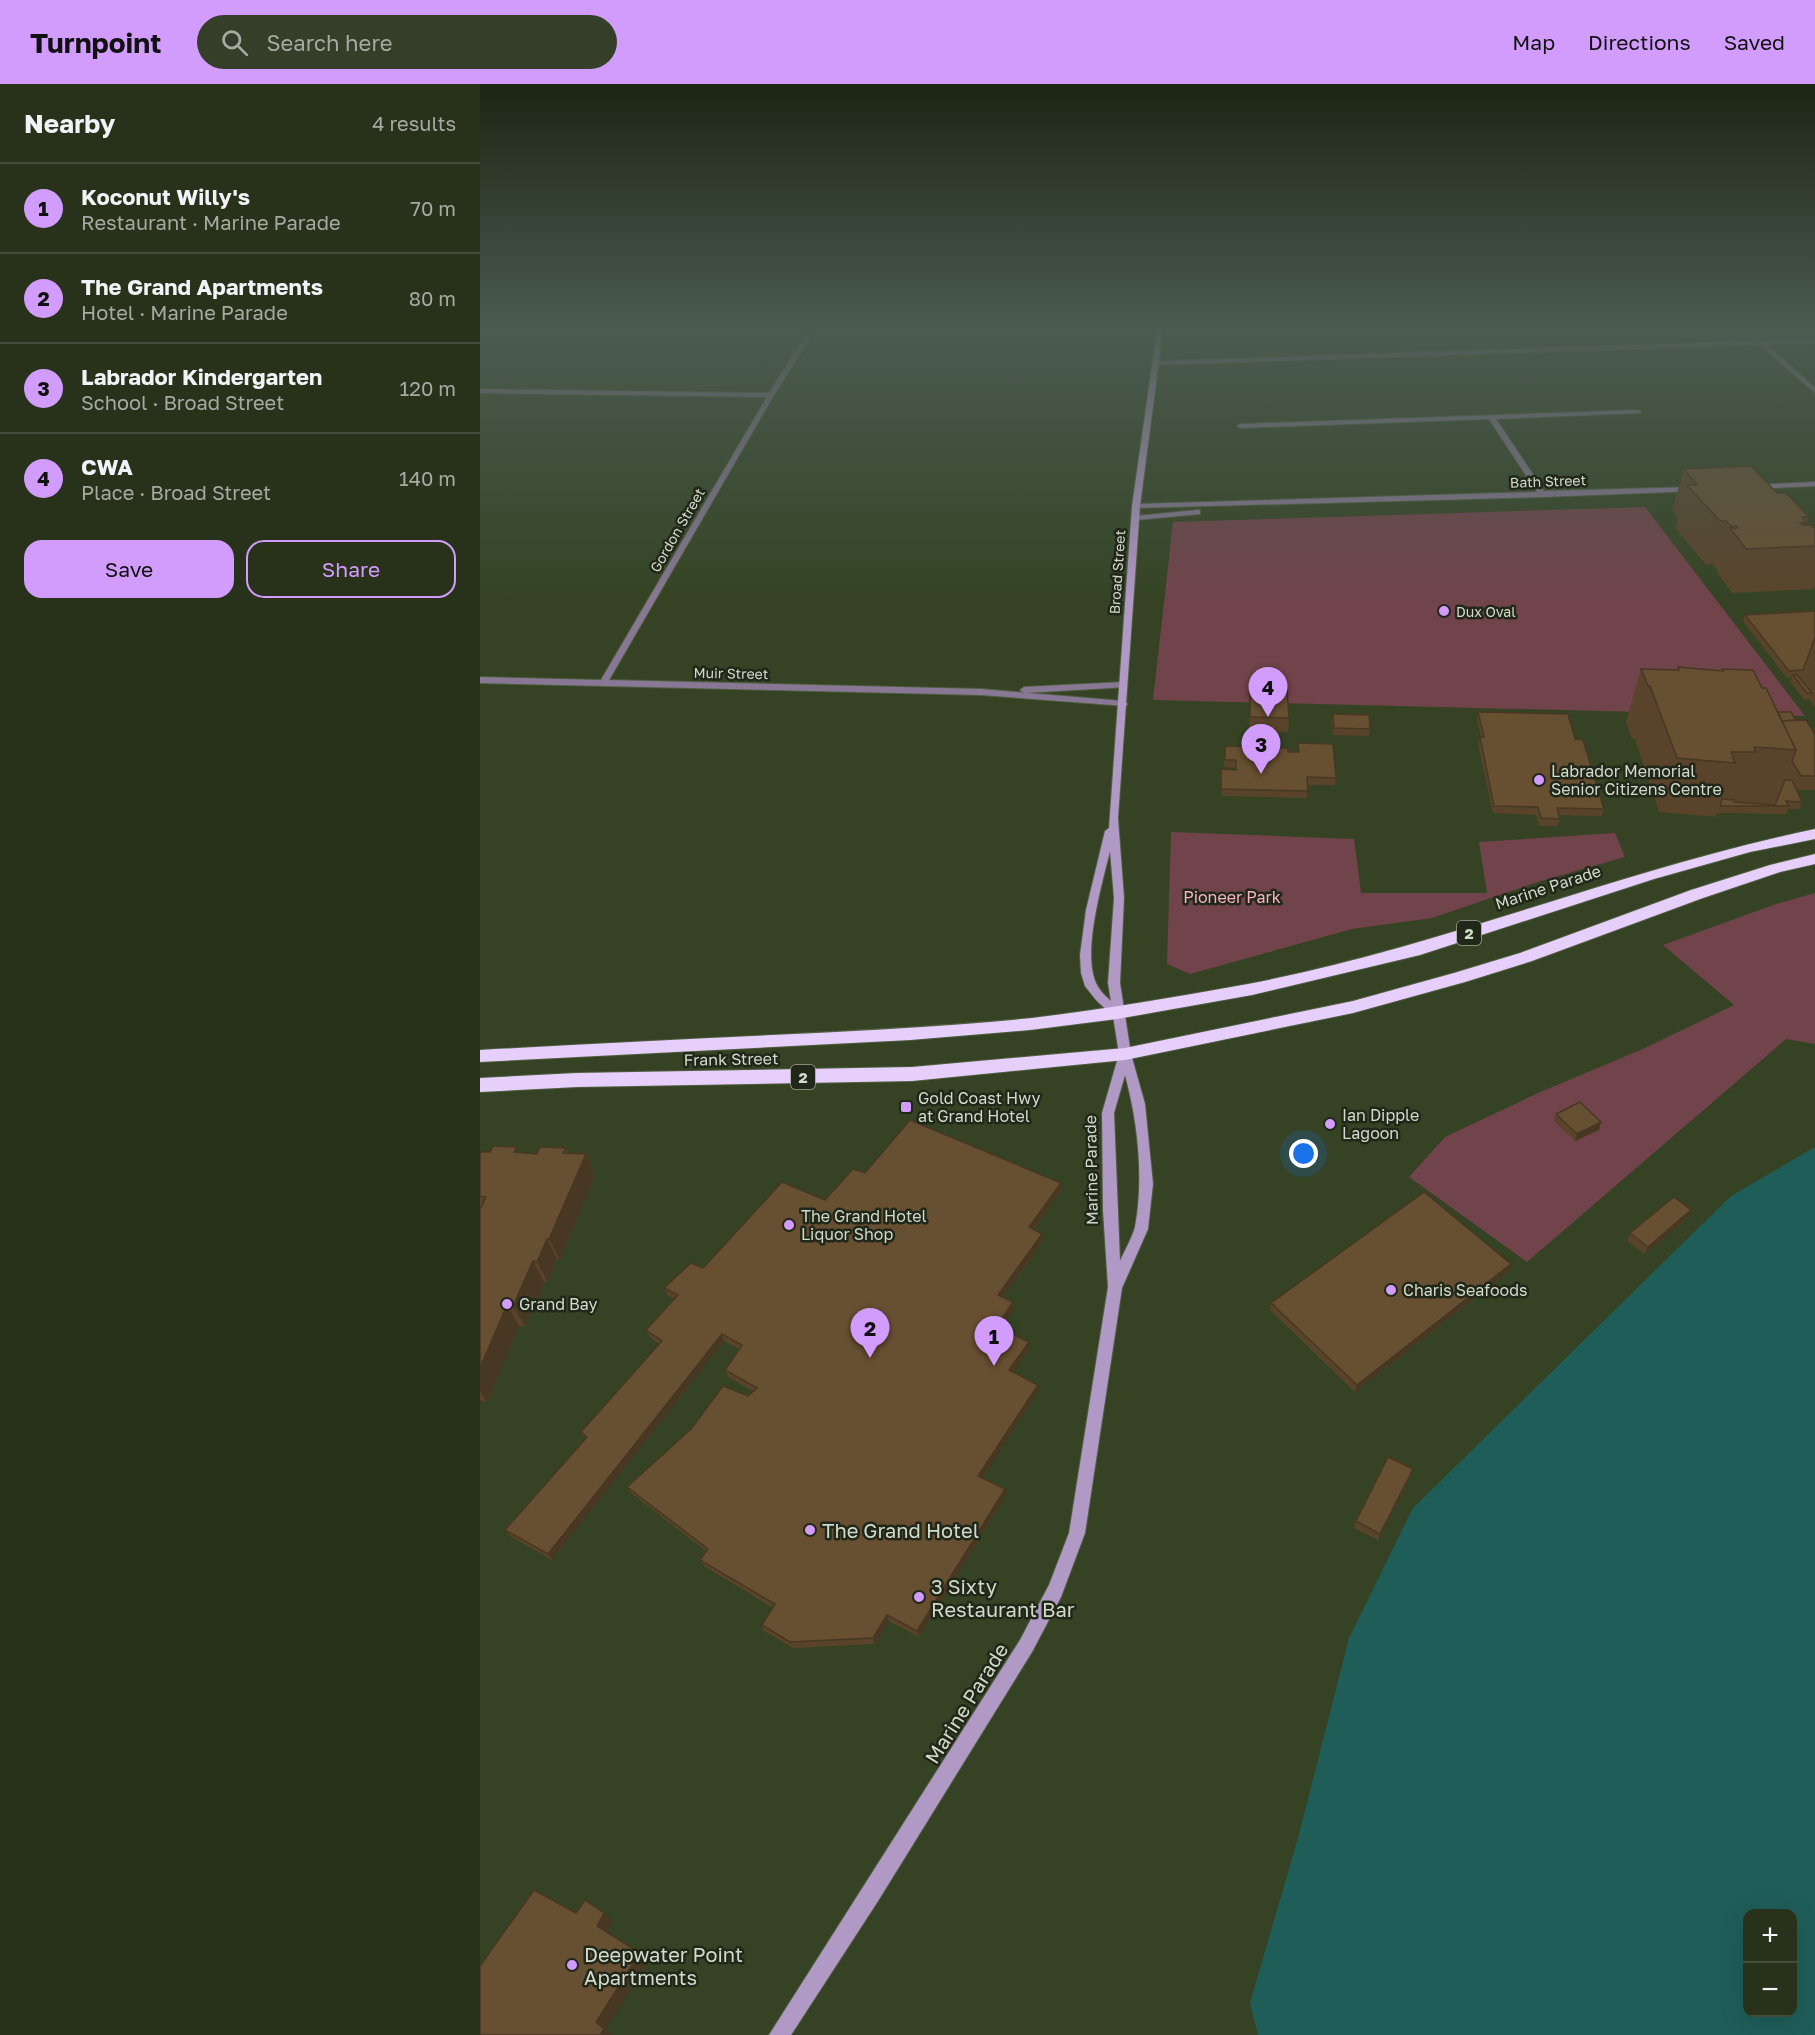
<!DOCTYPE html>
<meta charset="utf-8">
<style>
body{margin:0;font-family:"Golos Text",sans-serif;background:#343e28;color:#f1f3f6}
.controls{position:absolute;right:18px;bottom:18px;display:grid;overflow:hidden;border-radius:12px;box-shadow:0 6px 24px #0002}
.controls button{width:54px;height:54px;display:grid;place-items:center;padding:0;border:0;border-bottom:2px solid #444d3a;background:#28321b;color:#f1f3f6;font:30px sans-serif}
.you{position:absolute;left:824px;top:1070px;width:21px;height:21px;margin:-15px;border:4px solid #fff;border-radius:50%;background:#1a73e8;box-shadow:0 0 0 9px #1a73e833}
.badge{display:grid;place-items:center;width:39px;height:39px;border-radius:50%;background:#d29cfd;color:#111;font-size:20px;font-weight:700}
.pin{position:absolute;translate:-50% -50px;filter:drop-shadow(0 2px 3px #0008)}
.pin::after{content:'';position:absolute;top:32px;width:21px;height:18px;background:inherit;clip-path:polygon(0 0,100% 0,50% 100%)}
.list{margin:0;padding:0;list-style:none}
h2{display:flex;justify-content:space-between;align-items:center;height:78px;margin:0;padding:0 24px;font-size:26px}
h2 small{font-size:20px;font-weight:400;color:#a5aaa3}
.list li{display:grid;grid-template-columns:39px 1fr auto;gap:18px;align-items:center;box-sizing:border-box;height:90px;padding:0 24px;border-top:2px solid #444d3a}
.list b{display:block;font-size:22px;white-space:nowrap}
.list p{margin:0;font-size:20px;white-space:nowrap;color:#a5aaa3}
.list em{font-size:20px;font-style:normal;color:#a5aaa3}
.actions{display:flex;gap:12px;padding:18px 24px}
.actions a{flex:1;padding:14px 0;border:2px solid #d29cfd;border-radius:18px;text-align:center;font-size:21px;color:#d29cfd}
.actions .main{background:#d29cfd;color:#111}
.icon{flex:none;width:33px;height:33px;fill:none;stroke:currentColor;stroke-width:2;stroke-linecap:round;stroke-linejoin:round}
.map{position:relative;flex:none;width:1335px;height:1951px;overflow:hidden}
header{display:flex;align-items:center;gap:36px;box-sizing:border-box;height:84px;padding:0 30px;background:#d29cfd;color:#111}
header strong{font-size:28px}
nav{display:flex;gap:33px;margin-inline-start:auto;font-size:21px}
.search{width:420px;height:54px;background:#343e28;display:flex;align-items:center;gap:15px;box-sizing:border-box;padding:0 21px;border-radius:33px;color:#a5aaa3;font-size:22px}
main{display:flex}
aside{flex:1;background:#28321b}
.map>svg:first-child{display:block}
.green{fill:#71434b}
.water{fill:#1f5d59;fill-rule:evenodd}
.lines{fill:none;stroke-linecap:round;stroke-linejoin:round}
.street-casing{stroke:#515e42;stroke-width:2}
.secondary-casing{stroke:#515e42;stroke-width:2}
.highway-casing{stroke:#515e42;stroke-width:2}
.street{fill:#887895;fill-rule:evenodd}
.secondary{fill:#b199c6;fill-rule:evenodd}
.highway{fill:#e6cffa;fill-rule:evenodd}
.wall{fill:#59442b}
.shaded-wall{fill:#483723}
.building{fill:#674f32;stroke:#483723;stroke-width:1.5}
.poi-dot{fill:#d29cfd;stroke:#212719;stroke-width:2}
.labels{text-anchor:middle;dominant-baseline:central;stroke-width:5;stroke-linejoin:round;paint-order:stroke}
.far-street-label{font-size:14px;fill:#d2dbc9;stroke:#212719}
.far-poi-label{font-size:14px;fill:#d2dbc9;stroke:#212719;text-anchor:start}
.shield{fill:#212719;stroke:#9da594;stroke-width:1.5}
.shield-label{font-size:15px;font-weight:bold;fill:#d2dbc9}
.poi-label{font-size:16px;fill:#d2dbc9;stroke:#212719;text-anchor:start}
.street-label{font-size:16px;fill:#d2dbc9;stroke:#212719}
.park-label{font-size:16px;fill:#f9b4be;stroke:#212719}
.near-poi-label{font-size:20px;fill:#d2dbc9;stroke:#212719;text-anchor:start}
.near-street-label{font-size:20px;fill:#d2dbc9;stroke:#212719}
</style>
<header>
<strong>Turnpoint</strong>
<div class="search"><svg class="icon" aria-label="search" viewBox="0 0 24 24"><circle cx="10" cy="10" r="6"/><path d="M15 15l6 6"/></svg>Search here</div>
<nav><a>Map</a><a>Directions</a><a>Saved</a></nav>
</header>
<main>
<aside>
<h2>Nearby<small>4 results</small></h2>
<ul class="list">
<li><span class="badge">1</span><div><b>Koconut Willy's</b><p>Restaurant · Marine Parade</p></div><em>70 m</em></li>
<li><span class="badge">2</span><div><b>The Grand Apartments</b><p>Hotel · Marine Parade</p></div><em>80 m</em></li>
<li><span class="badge">3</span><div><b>Labrador Kindergarten</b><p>School · Broad Street</p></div><em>120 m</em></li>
<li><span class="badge">4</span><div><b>CWA</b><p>Place · Broad Street</p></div><em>140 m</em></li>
</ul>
<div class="actions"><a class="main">Save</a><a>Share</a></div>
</aside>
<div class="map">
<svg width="1335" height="1951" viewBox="0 0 1335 1951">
<rect width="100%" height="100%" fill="#354324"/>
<g class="green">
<path d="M 1165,423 L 1325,632 L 673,616 L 693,438 Z"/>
<path d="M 691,748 L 874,755 L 881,809 L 1007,809 L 999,758 L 1135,749 L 1145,773 L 1061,797 L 952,834 L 872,845 L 710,890 L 687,880 Z"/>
<path d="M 1335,809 L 1335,960 L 1306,955 L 1047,1178 L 929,1093 L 965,1053 L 1058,1009 L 1165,964 L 1254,921 L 1183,861 L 1296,820 Z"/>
</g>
<path class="water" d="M 1335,1063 L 1335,1951 L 778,1951 L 770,1919 L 818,1754 L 869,1554 L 933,1424 L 1251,1112 ZM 1268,1830 L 1312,1830 L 1312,1928 L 1268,1928 Z"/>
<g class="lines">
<defs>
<g id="street">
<path d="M 329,246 L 335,246 L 294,311 L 129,596 L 501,605 L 643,617 L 648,620 L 646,622 L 501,611 L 0,599 L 0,593 L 121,596 L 287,313 L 0,309 L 0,305 L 289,309 Z"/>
<path d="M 1264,246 L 1270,246 L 1283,257 L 1335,255 L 1335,259 L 1287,260 L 1335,304 L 1335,309 L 1280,261 L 677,281 L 674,279 L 677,277 L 1276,257 Z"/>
<path d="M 1158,326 L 1161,328 L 1160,329 L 1016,335 L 1064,407 L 1214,403 L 1218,405 L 1217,407 L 1063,413 L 656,424 L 652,422 L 656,420 L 1057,408 L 1009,335 L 760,344 L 757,342 L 760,340 Z"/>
<path d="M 1335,398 L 1335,402 L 1273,405 L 1269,403 L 1273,401 Z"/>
<path d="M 717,426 L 720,426 L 720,430 L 656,436 L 652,434 L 656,432 Z"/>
<path d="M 644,598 L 647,599 L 647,603 L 544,609 L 540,606 L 544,603 Z"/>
</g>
<path id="secondary" d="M 677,246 L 683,246 L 660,422 L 638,734 L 644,814 L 640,899 L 651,970 L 665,1020 L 673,1100 L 668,1145 L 642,1204 L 605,1449 L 581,1513 L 552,1568 L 398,1817 L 311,1951 L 289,1951 L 540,1556 L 569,1501 L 589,1449 L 628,1203 L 623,1126 L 622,1029 L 639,970 L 633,932 L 616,916 L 605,902 L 601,889 L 600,871 L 606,826 L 625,747 L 629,744 L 652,422 ZM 630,767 L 634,814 L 628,899 L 631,917 C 625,912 619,906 616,899 C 602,868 622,800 630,767 ZM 645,991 C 658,1038 664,1095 655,1143 C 652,1154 645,1166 640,1177 L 634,1029 Z"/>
<g id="highway">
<path d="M 1335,745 L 1335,755 L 1270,768 L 1174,795 L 940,871 L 772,911 L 637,935 L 550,946 L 430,956 L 0,978 L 0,966 C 105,960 209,955 314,950 C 393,946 473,942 552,934 C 625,925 697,913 768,900 C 961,863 1143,785 1335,745 Z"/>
<path d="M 1335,770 L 1335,780 L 1300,788 L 1223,814 L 1052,877 L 985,898 L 873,929 L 645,976 L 432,997 L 97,1003 L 0,1008 L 0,994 L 97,989 L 432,983 L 645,964 L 873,917 L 974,889 L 1040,869 L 1211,806 L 1290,781 Z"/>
</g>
</defs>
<use href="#street" class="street-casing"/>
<use href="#secondary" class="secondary-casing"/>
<use href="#highway" class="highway-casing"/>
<use href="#street" class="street"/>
<use href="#secondary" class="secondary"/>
<use href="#highway" class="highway"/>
</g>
<g class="wall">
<path d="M 1204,385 L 1297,409 L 1329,433 L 1326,441 L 1335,445 L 1335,502 L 1334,505 L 1252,509 L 1237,488 L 1237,486 L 1233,480 L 1226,481 L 1195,444 L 1198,434 L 1192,427 Z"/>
<path d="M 1335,527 L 1335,623 L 1329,615 L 1325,616 L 1310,598 L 1312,593 L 1307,594 L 1263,537 L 1265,531 Z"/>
<path d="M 1198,583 L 1241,587 L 1242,585 L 1282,604 L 1298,628 L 1316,636 L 1335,650 L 1335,706 L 1317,706 L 1322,718 L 1319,725 L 1308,725 L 1306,730 L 1237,729 L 1236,733 L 1179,728 L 1155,655 L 1152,655 L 1146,638 L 1161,585 L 1197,586 Z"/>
<path d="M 770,605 L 809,634 L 808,648 L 769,647 Z"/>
<path d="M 998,628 L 1095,655 L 1124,725 L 1122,732 L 1079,731 L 1080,735 L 1078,742 L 1059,742 L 1056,731 L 1013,729 L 998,660 L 1000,653 L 1001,653 L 997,635 Z"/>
<path d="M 853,630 L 890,645 L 889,652 L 853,651 L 852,637 Z"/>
<path d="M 818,659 L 856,694 L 855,701 L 827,701 L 827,714 L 741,712 L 741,685 L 756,686 L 756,684 L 744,683 L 745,662 L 818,668 Z"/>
<path d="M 1076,1030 L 1119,1046 L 1095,1057 L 1074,1037 Z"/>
<path d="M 86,1064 L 88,1069 L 106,1070 L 115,1091 L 80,1176 L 77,1175 L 68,1198 L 64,1198 L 45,1242 L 39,1242 L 7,1318 L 0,1317 L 0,1068 L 57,1070 Z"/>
<path d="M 385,1089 L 581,1106 L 554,1145 L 562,1150 L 563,1157 L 523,1213 L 533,1218 L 534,1225 L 520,1245 L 549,1258 L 549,1265 L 533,1288 L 558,1307 L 502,1394 L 526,1411 L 439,1553 L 409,1537 L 395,1560 L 313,1564 L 284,1547 L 282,1541 L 293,1524 L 224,1482 L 220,1476 L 226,1467 L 151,1409 L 147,1403 L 268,1312 L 273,1307 L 248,1293 L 245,1286 L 259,1265 L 244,1257 L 72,1476 L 30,1452 L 25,1446 L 106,1355 L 101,1348 L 179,1260 L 170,1253 L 166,1246 L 195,1215 L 187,1211 L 184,1204 L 223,1184 L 345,1116 Z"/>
<path d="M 1211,1126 L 1208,1133 L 1165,1170 L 1147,1157 L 1150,1149 Z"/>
<path d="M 1029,1187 L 875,1308 L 790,1226 L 791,1219 Z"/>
<path d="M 931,1391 L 898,1456 L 874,1444 L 876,1437 Z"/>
</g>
<g class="shaded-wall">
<path d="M 1121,1038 L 1119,1046 L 1095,1057 L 1097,1050 Z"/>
<path d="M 106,1070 L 115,1091 L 80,1176 L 69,1155 Z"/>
<path d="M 581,1099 L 581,1106 L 550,1150 L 549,1143 Z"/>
<path d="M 1211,1126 L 1208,1133 L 1165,1170 L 1168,1163 Z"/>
<path d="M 562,1150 L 563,1157 L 519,1218 L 518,1211 Z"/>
<path d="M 67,1155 L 77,1175 L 68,1198 L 57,1178 Z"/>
<path d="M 53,1177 L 64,1198 L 45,1242 L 33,1222 Z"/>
<path d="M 1031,1180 L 1029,1187 L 875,1308 L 877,1301 Z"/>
<path d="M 533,1218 L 534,1225 L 517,1250 L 516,1243 Z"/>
<path d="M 27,1221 L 39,1242 L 7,1318 L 0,1307 L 0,1284 Z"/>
<path d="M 242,1250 L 244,1257 L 72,1476 L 68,1470 Z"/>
<path d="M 549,1258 L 549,1265 L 530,1293 L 529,1286 Z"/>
<path d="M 558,1301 L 558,1307 L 499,1399 L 498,1392 Z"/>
<path d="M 933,1385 L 931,1391 L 898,1456 L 900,1450 Z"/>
<path d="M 525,1405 L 526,1411 L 439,1553 L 437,1547 Z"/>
<path d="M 407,1531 L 409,1537 L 395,1560 L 393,1554 Z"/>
<path d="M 124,1829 L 133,1837 L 126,1850 L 117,1842 Z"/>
<path d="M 160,1869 L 168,1877 L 126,1945 L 132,1951 L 120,1951 L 116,1938 Z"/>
</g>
<g class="building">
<path d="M 1271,382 L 1297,409 L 1306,409 L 1329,433 L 1322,433 L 1326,439 L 1320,439 L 1322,441 L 1331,441 L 1335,445 L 1335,462 L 1266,465 L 1250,444 L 1258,444 L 1256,442 L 1251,442 L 1246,437 L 1240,437 L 1207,401 L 1217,401 L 1204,385 Z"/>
<path d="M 1335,527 L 1335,553 L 1323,586 L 1309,587 L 1265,531 Z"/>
<path d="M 1198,583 L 1243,587 L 1242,585 L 1273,586 L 1282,604 L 1286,604 L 1316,666 L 1274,663 L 1276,668 L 1251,668 L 1255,679 L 1197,674 L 1170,602 L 1168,602 L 1161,585 L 1199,586 Z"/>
<path d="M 1313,591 L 1317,591 L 1332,609 L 1327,609 Z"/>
<path d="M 770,605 L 807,606 L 809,634 L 770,633 Z"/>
<path d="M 998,628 L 1088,630 L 1095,655 L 1103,656 L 1124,725 L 1077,724 L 1080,735 L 1061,734 L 1058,723 L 1014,722 L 1000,653 L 1004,653 Z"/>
<path d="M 1298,628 L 1311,628 L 1316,636 L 1302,637 Z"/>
<path d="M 853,630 L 889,631 L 890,645 L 854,644 Z"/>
<path d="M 1326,636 L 1335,650 L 1335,692 L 1321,692 L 1312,677 L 1316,666 L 1302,637 Z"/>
<path d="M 818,659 L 853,660 L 856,694 L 827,693 L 828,707 L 741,705 L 741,685 L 756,686 L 756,676 L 745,676 L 745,662 L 808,664 L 808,668 L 819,668 Z"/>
<path d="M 1305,696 L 1312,696 L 1322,718 L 1306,717 L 1309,722 L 1240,722 L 1242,715 L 1254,716 L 1254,718 L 1295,721 Z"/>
<path d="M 1100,1018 L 1121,1038 L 1097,1050 L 1076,1030 Z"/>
<path d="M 430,1036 L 581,1099 L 549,1143 L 562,1150 L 518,1211 L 533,1218 L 516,1243 L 549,1258 L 529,1286 L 558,1301 L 498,1392 L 525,1405 L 437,1547 L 407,1531 L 393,1554 L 310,1558 L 282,1541 L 295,1520 L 220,1476 L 228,1465 L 147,1403 L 211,1345 L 243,1302 L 268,1312 L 277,1304 L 245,1286 L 262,1261 L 242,1250 L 68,1470 L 25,1446 L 107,1353 L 101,1348 L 182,1257 L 166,1246 L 198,1211 L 184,1204 L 211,1179 L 223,1184 L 302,1098 L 345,1116 L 373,1085 L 385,1089 Z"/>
<path d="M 13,1062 L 37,1063 L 34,1068 L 57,1070 L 60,1063 L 86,1064 L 83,1069 L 106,1070 L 69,1155 L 67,1155 L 57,1178 L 53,1177 L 33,1222 L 27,1221 L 0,1284 L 0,1125 L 6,1113 L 0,1112 L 0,1068 L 10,1068 Z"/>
<path d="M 944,1108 L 1031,1180 L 877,1301 L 791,1219 Z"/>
<path d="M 1194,1113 L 1211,1126 L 1168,1163 L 1150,1149 Z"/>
<path d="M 908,1373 L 933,1385 L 900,1450 L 876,1437 Z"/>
<path d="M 54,1806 L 96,1829 L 105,1816 L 124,1829 L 117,1842 L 160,1869 L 116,1938 L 124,1945 L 120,1951 L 0,1951 L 0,1882 Z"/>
</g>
<linearGradient id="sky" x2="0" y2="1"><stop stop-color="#1d2514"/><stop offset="0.47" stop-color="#4b5b50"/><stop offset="1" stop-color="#4b5b50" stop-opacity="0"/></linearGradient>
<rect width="1335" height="519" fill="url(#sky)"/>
<g class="poi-dot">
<circle cx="964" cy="527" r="6"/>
<circle cx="1059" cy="696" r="6"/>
<rect x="420" y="1017" width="12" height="12" rx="3"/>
<circle cx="850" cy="1040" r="6"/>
<circle cx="309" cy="1141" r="6"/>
<circle cx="911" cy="1206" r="6"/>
<circle cx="27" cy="1220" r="6"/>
<circle cx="330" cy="1446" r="6"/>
<circle cx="439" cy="1513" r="6"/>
<circle cx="92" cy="1881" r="6"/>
</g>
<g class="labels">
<g class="far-street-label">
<text transform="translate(1068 397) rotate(-2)">Bath Street</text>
<text transform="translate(197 446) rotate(-60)">Gordon Street</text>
<text transform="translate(637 488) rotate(-86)">Broad Street</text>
<text transform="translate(251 589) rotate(1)">Muir Street</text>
</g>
<g class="far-poi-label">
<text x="976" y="527">Dux Oval</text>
</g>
<g class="shield">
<rect x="977" y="837" width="24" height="24" rx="4.5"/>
<rect x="311" y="981" width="24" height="24" rx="4.5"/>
</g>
<g class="shield-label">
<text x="989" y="849">2</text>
<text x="323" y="993">2</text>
</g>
<g class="poi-label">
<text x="1071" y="687">Labrador Memorial<tspan x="1071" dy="18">Senior Citizens Centre</tspan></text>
<text x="438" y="1014">Gold Coast Hwy<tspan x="438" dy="18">at Grand Hotel</tspan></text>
<text x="862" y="1031">Ian Dipple<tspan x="862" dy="18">Lagoon</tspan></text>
<text x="321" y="1132">The Grand Hotel<tspan x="321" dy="18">Liquor Shop</tspan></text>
<text x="923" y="1206">Charis Seafoods</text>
<text x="39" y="1220">Grand Bay</text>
</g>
<g class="street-label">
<text transform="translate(1068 803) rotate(-18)">Marine Parade</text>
<text transform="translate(251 975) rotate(-1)">Frank Street</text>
<text transform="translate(611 1086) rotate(-91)">Marine Parade</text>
</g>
<g class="park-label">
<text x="752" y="813">Pioneer Park</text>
</g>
<g class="near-poi-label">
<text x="342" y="1446">The Grand Hotel</text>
<text x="451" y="1502">3 Sixty<tspan x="451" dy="23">Restaurant Bar</tspan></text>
<text x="104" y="1870">Deepwater Point<tspan x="104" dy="23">Apartments</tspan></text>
</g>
<g class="near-street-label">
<text transform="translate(486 1619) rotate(-58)">Marine Parade</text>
</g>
</g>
</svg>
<div class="controls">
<button>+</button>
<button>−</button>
</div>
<div class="you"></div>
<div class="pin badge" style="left:514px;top:1282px">1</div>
<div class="pin badge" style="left:390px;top:1274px">2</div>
<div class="pin badge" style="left:781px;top:690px">3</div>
<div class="pin badge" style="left:788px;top:633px">4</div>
</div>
</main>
